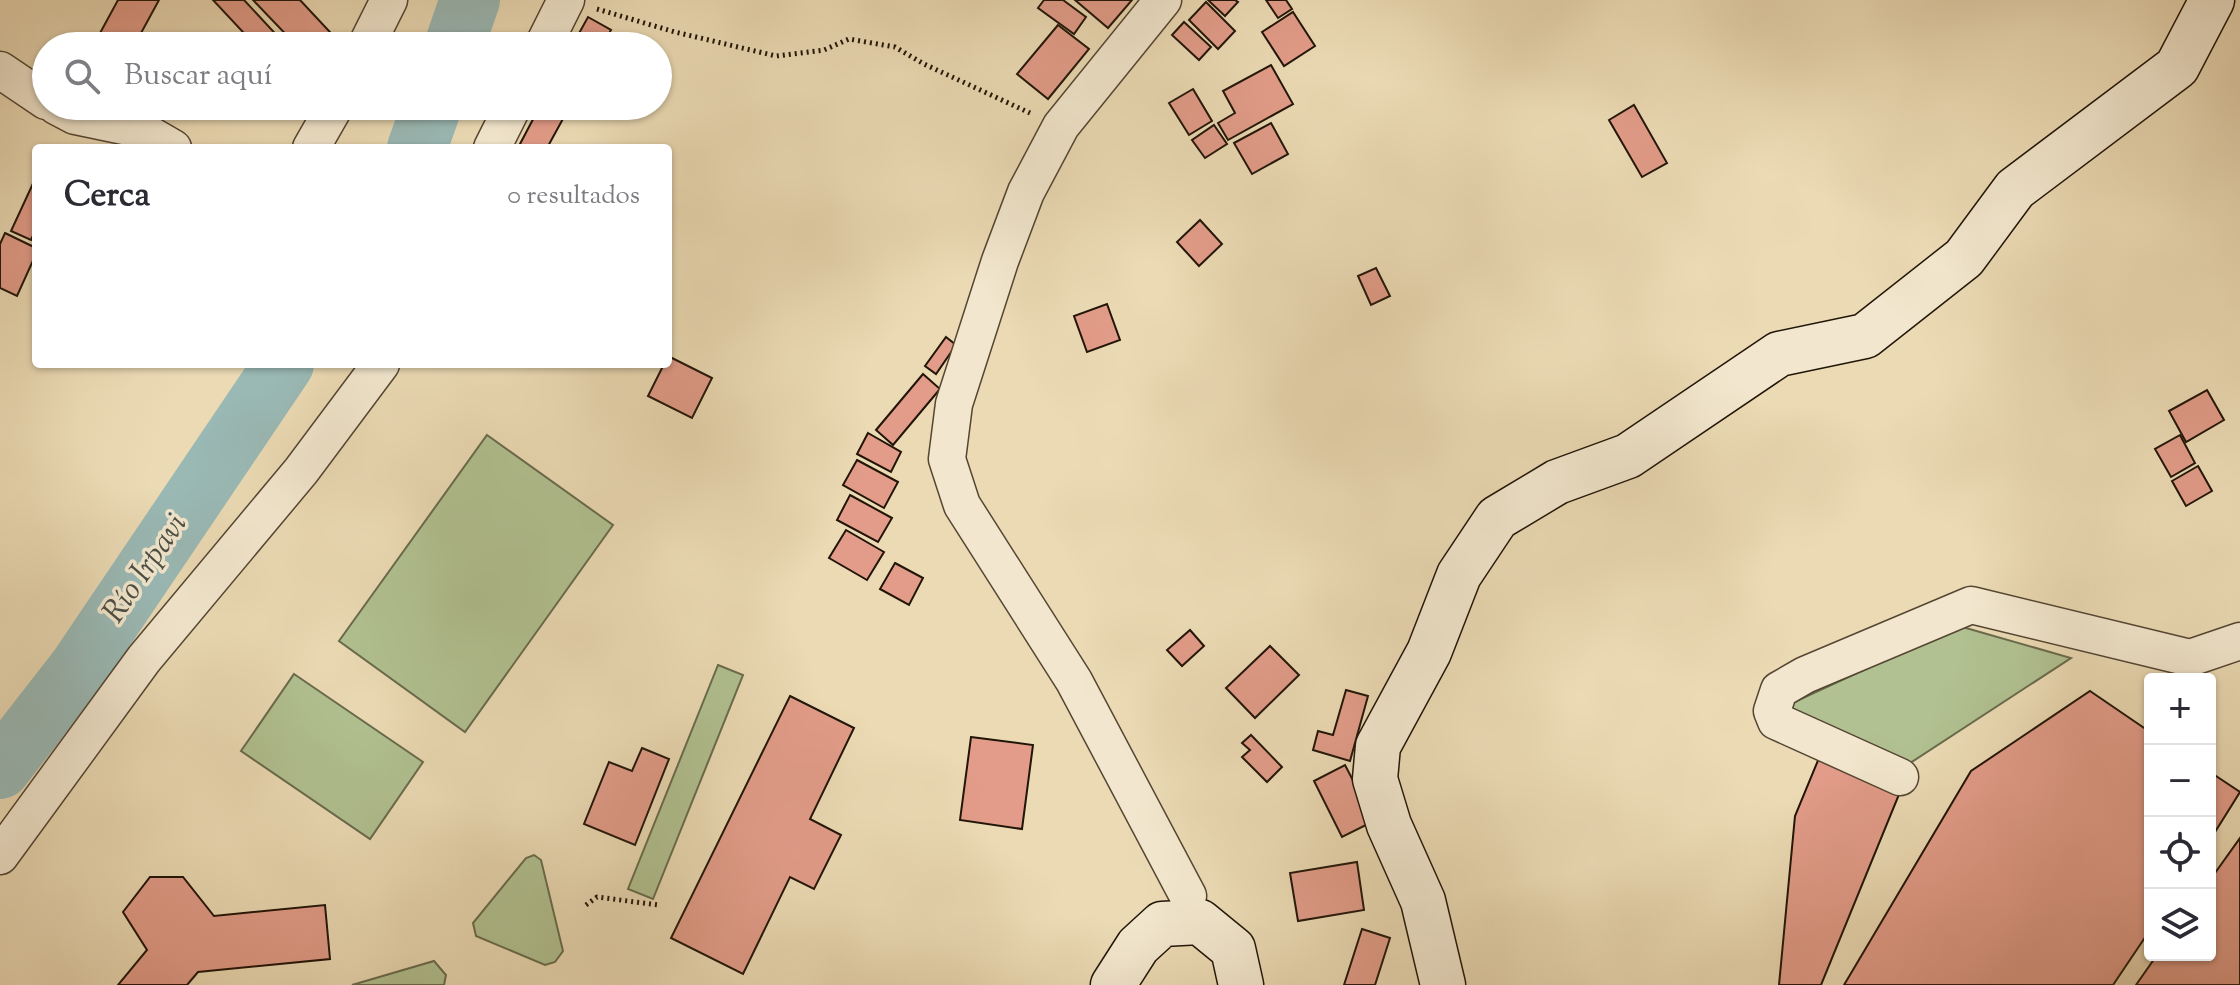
<!DOCTYPE html>
<html lang="es">
<meta charset="utf-8">
<style>
body{margin:0;font-family:"Sorts Mill Goudy",serif;background:#f2f2f3;color:#2b2b33}
.controls{position:absolute;right:24px;bottom:24px;display:grid;overflow:hidden;border-radius:8px;box-shadow:0 2px 6px #0004}
.controls button{width:72px;height:72px;display:grid;place-items:center;padding:0;border:0;border-bottom:2px solid #e1e1e2;background:#fff;color:#2b2b33;font:40px sans-serif}
.list{margin:0;padding:0;list-style:none}
h2{display:flex;justify-content:space-between;align-items:center;height:104px;margin:0;padding:0 32px;font-size:34px}
h2 small{font-size:26px;font-weight:400;color:#7c7c81}
.icon{flex:none;width:44px;height:44px;fill:none;stroke:currentColor;stroke-width:2;stroke-linecap:round;stroke-linejoin:round}
.map{position:relative;flex:none;width:2240px;height:985px;overflow:hidden}
.search{position:absolute;background:#fff;box-shadow:0 2px 6px #0004;left:32px;top:32px;width:640px;height:88px;display:flex;align-items:center;gap:20px;box-sizing:border-box;padding:0 28px;border-radius:44px;color:#7c7c81;font-size:30px}
.panel{position:absolute;background:#fff;box-shadow:0 2px 6px #0004;left:32px;top:144px;width:640px;height:224px;border-radius:8px}
.map>svg:first-child{display:block}
.green{fill:#b1c191;stroke:#696b4c;stroke-width:2}
.lines{fill:none;stroke-linecap:round;stroke-linejoin:round}
.river{stroke:#9ab9b5;stroke-width:60}
.building{fill:#e29c89;stroke:#211508;stroke-width:2}
.street-casing{stroke:#544633;stroke-width:39}
.secondary-casing{stroke:#211508;stroke-width:47}
.path{stroke:#211508;stroke-width:5;stroke-dasharray:2 4;stroke-linecap:butt}
.street{stroke:#f2e7ce;stroke-width:36}
.secondary{stroke:#f2e7ce;stroke-width:44}
.labels{text-anchor:middle;dominant-baseline:central;stroke-width:7;stroke-linejoin:round;paint-order:stroke}
.water-label{font-size:32px;font-style:italic;fill:#4b4e45;stroke:#f2e7ce}
</style>
<div class="map">
<svg width="2240" height="985" viewBox="0 0 2240 985">
<rect width="100%" height="100%" fill="#ebdab4"/>
<filter id="stains"><feTurbulence type="fractalNoise" baseFrequency=".0025" numOctaves="4"/><feColorMatrix values="0 0 0 0 .2 0 0 0 0 .09 0 0 0 0 .02 0 0 0 .5 -.17"/></filter>
<radialGradient id="worn" r=".72"><stop offset=".6" stop-color="#630" stop-opacity="0"/><stop offset="1" stop-color="#630" stop-opacity=".3"/></radialGradient>
<g class="green">
<path d="M 487,435 L 613,525 L 465,732 L 339,641 Z"/>
<path d="M 1959,626 L 2071,658 L 1901,769 L 1795,725 L 1792,703 Z"/>
<path d="M 718,665 L 743,675 L 653,899 L 628,889 Z"/>
<path d="M 294,674 L 423,762 L 370,839 L 241,751 Z"/>
<path d="M 534,855 L 541,860 L 563,951 L 555,962 L 545,965 L 476,936 L 473,923 L 526,858 Z"/>
<path d="M 434,961 L 446,975 L 444,985 L 352,985 Z"/>
</g>
<g class="lines">
<g class="river">
<path d="M 454,46 L 470,0"/>
<path d="M 417,148 L 432,106"/>
<path d="M 0,769 L 78,669 L 284,364"/>
</g>
</g>
<g class="building">
<path d="M 118,0 L 159,0 L 134,46 L 93,46 Z"/>
<path d="M 213,0 L 244,0 L 284,43 L 280,46 L 256,46 Z"/>
<path d="M 253,0 L 300,0 L 343,46 L 297,46 Z"/>
<path d="M 1044,0 L 1063,0 L 1086,17 L 1074,34 L 1038,8 Z"/>
<path d="M 1075,0 L 1132,0 L 1108,28 Z"/>
<path d="M 1208,0 L 1235,0 L 1238,2 L 1225,16 Z"/>
<path d="M 1266,0 L 1286,0 L 1292,9 L 1278,18 Z"/>
<path d="M 1206,2 L 1235,31 L 1218,49 L 1189,20 Z"/>
<path d="M 1293,12 L 1315,46 L 1284,66 L 1262,32 Z"/>
<path d="M 588,17 L 611,30 L 602,46 L 572,46 Z"/>
<path d="M 1184,22 L 1211,47 L 1199,60 L 1172,35 Z"/>
<path d="M 1058,25 L 1089,49 L 1048,99 L 1017,74 Z"/>
<path d="M 1271,65 L 1293,104 L 1228,140 L 1218,123 L 1235,113 L 1223,91 Z"/>
<path d="M 1193,89 L 1212,121 L 1189,135 L 1169,103 Z"/>
<path d="M 1634,105 L 1667,163 L 1642,177 L 1609,120 Z"/>
<path d="M 540,106 L 570,106 L 547,148 L 526,148 L 520,144 Z"/>
<path d="M 1271,123 L 1288,154 L 1252,174 L 1234,143 Z"/>
<path d="M 1214,125 L 1227,144 L 1205,158 L 1192,140 Z"/>
<path d="M 36,177 L 36,229 L 31,240 L 11,231 Z"/>
<path d="M 1200,220 L 1222,244 L 1199,266 L 1177,242 Z"/>
<path d="M 5,233 L 36,248 L 36,254 L 17,296 L 0,288 L 0,244 Z"/>
<path d="M 1376,268 L 1390,296 L 1371,305 L 1358,276 Z"/>
<path d="M 1107,304 L 1120,340 L 1087,352 L 1074,316 Z"/>
<path d="M 946,337 L 956,345 L 936,374 L 925,366 Z"/>
<path d="M 668,356 L 712,378 L 692,418 L 648,396 L 664,364 L 668,364 Z"/>
<path d="M 923,374 L 940,389 L 893,445 L 876,430 Z"/>
<path d="M 2207,390 L 2224,420 L 2186,442 L 2169,411 Z"/>
<path d="M 868,433 L 901,452 L 891,472 L 857,454 Z"/>
<path d="M 2180,435 L 2195,463 L 2171,477 L 2155,449 Z"/>
<path d="M 857,460 L 898,482 L 884,508 L 843,485 Z"/>
<path d="M 2198,466 L 2212,491 L 2186,506 L 2172,481 Z"/>
<path d="M 850,495 L 892,518 L 878,542 L 837,520 Z"/>
<path d="M 846,530 L 884,552 L 867,580 L 829,558 Z"/>
<path d="M 895,563 L 923,578 L 909,605 L 880,589 Z"/>
<path d="M 1190,630 L 1204,646 L 1182,666 L 1167,650 Z"/>
<path d="M 1270,646 L 1299,675 L 1255,718 L 1226,688 Z"/>
<path d="M 1346,690 L 1368,696 L 1350,761 L 1313,750 L 1318,731 L 1333,735 Z"/>
<path d="M 2090,691 L 2150,732 L 2150,930 L 2113,985 L 1844,985 L 1971,771 Z"/>
<path d="M 790,696 L 854,728 L 810,819 L 841,835 L 814,889 L 790,877 L 743,974 L 671,938 Z"/>
<path d="M 1251,735 L 1282,767 L 1267,782 L 1242,757 L 1250,750 L 1242,743 Z"/>
<path d="M 971,737 L 1033,745 L 1022,829 L 960,820 Z"/>
<path d="M 642,748 L 669,759 L 635,845 L 584,824 L 609,762 L 632,771 Z"/>
<path d="M 1819,758 L 1900,792 L 1821,985 L 1779,985 L 1795,816 Z"/>
<path d="M 1345,765 L 1374,821 L 1342,837 L 1314,781 Z"/>
<path d="M 2210,772 L 2240,792 L 2210,840 Z"/>
<path d="M 2240,838 L 2240,985 L 2136,985 L 2157,955 L 2210,955 L 2210,880 Z"/>
<path d="M 1357,862 L 1364,910 L 1298,921 L 1290,873 Z"/>
<path d="M 150,877 L 183,877 L 214,916 L 325,905 L 330,959 L 198,972 L 187,985 L 118,985 L 147,950 L 123,912 Z"/>
<path d="M 1362,929 L 1390,938 L 1375,985 L 1344,985 Z"/>
</g>
<g class="lines">
<defs>
<g id="street">
<path d="M 1163,0 L 1061,126 L 1026,192 L 1000,261 L 954,404 L 947,459 L 962,505 L 1074,681 L 1188,896"/>
<path d="M 366,46 L 389,0"/>
<path d="M 543,46 L 566,0"/>
<path d="M 0,70 L 46,101"/>
<path d="M 56,106 L 75,116 L 142,130 L 173,148"/>
<path d="M 311,148 L 335,106"/>
<path d="M 492,148 L 513,106"/>
<path d="M 1900,777 L 1776,721 L 1772,711 L 1779,690 L 1805,675 L 1971,605 L 2190,658 L 2240,641"/>
<path d="M 0,856 L 144,659 L 301,471 L 381,364"/>
</g>
<g id="secondary">
<path d="M 1113,985 L 1138,946 L 1162,924 L 1200,922 L 1233,949 L 1241,985"/>
<path d="M 1443,985 L 1423,901 L 1389,825 L 1375,779 L 1378,746 L 1429,652 L 1459,575 L 1497,518 L 1557,482 L 1628,456 L 1779,354 L 1865,336 L 1964,258 L 2015,189 L 2177,67 L 2212,0"/>
</g>
</defs>
<use href="#street" class="street-casing"/>
<use href="#secondary" class="secondary-casing"/>
<g class="path">
<path d="M 597,9 L 675,32 L 776,56 L 824,50 L 849,39 L 895,47 L 924,64 L 1030,113"/>
<path d="M 586,905 L 597,897 L 659,905"/>
</g>
<use href="#street" class="street"/>
<use href="#secondary" class="secondary"/>
</g>
<g class="labels">
<g class="water-label">
<text transform="translate(146 569) rotate(-56)">Río Irpavi</text>
</g>
</g>
<rect width="100%" height="100%" filter="url(#stains)"/>
<rect width="100%" height="100%" fill="url(#worn)"/>
</svg>
<div class="controls">
<button>+</button>
<button>−</button>
<button><svg class="icon" aria-label="locate" viewBox="0 0 24 24"><circle cx="12" cy="12" r="6"/><path d="M12 2v4M12 18v4M2 12h4M18 12h4"/></svg></button>
<button><svg class="icon" aria-label="layers" viewBox="0 0 24 24"><path d="M12 4l9 5-9 5-9-5zM3 14l9 5 9-5"/></svg></button>
</div>
<div class="search"><svg class="icon" aria-label="search" viewBox="0 0 24 24"><circle cx="10" cy="10" r="6"/><path d="M15 15l6 6"/></svg>Buscar aquí</div>
<section class="panel">
<h2>Cerca<small>0 resultados</small></h2>
<ul class="list">
</ul>
</section>
</div>
